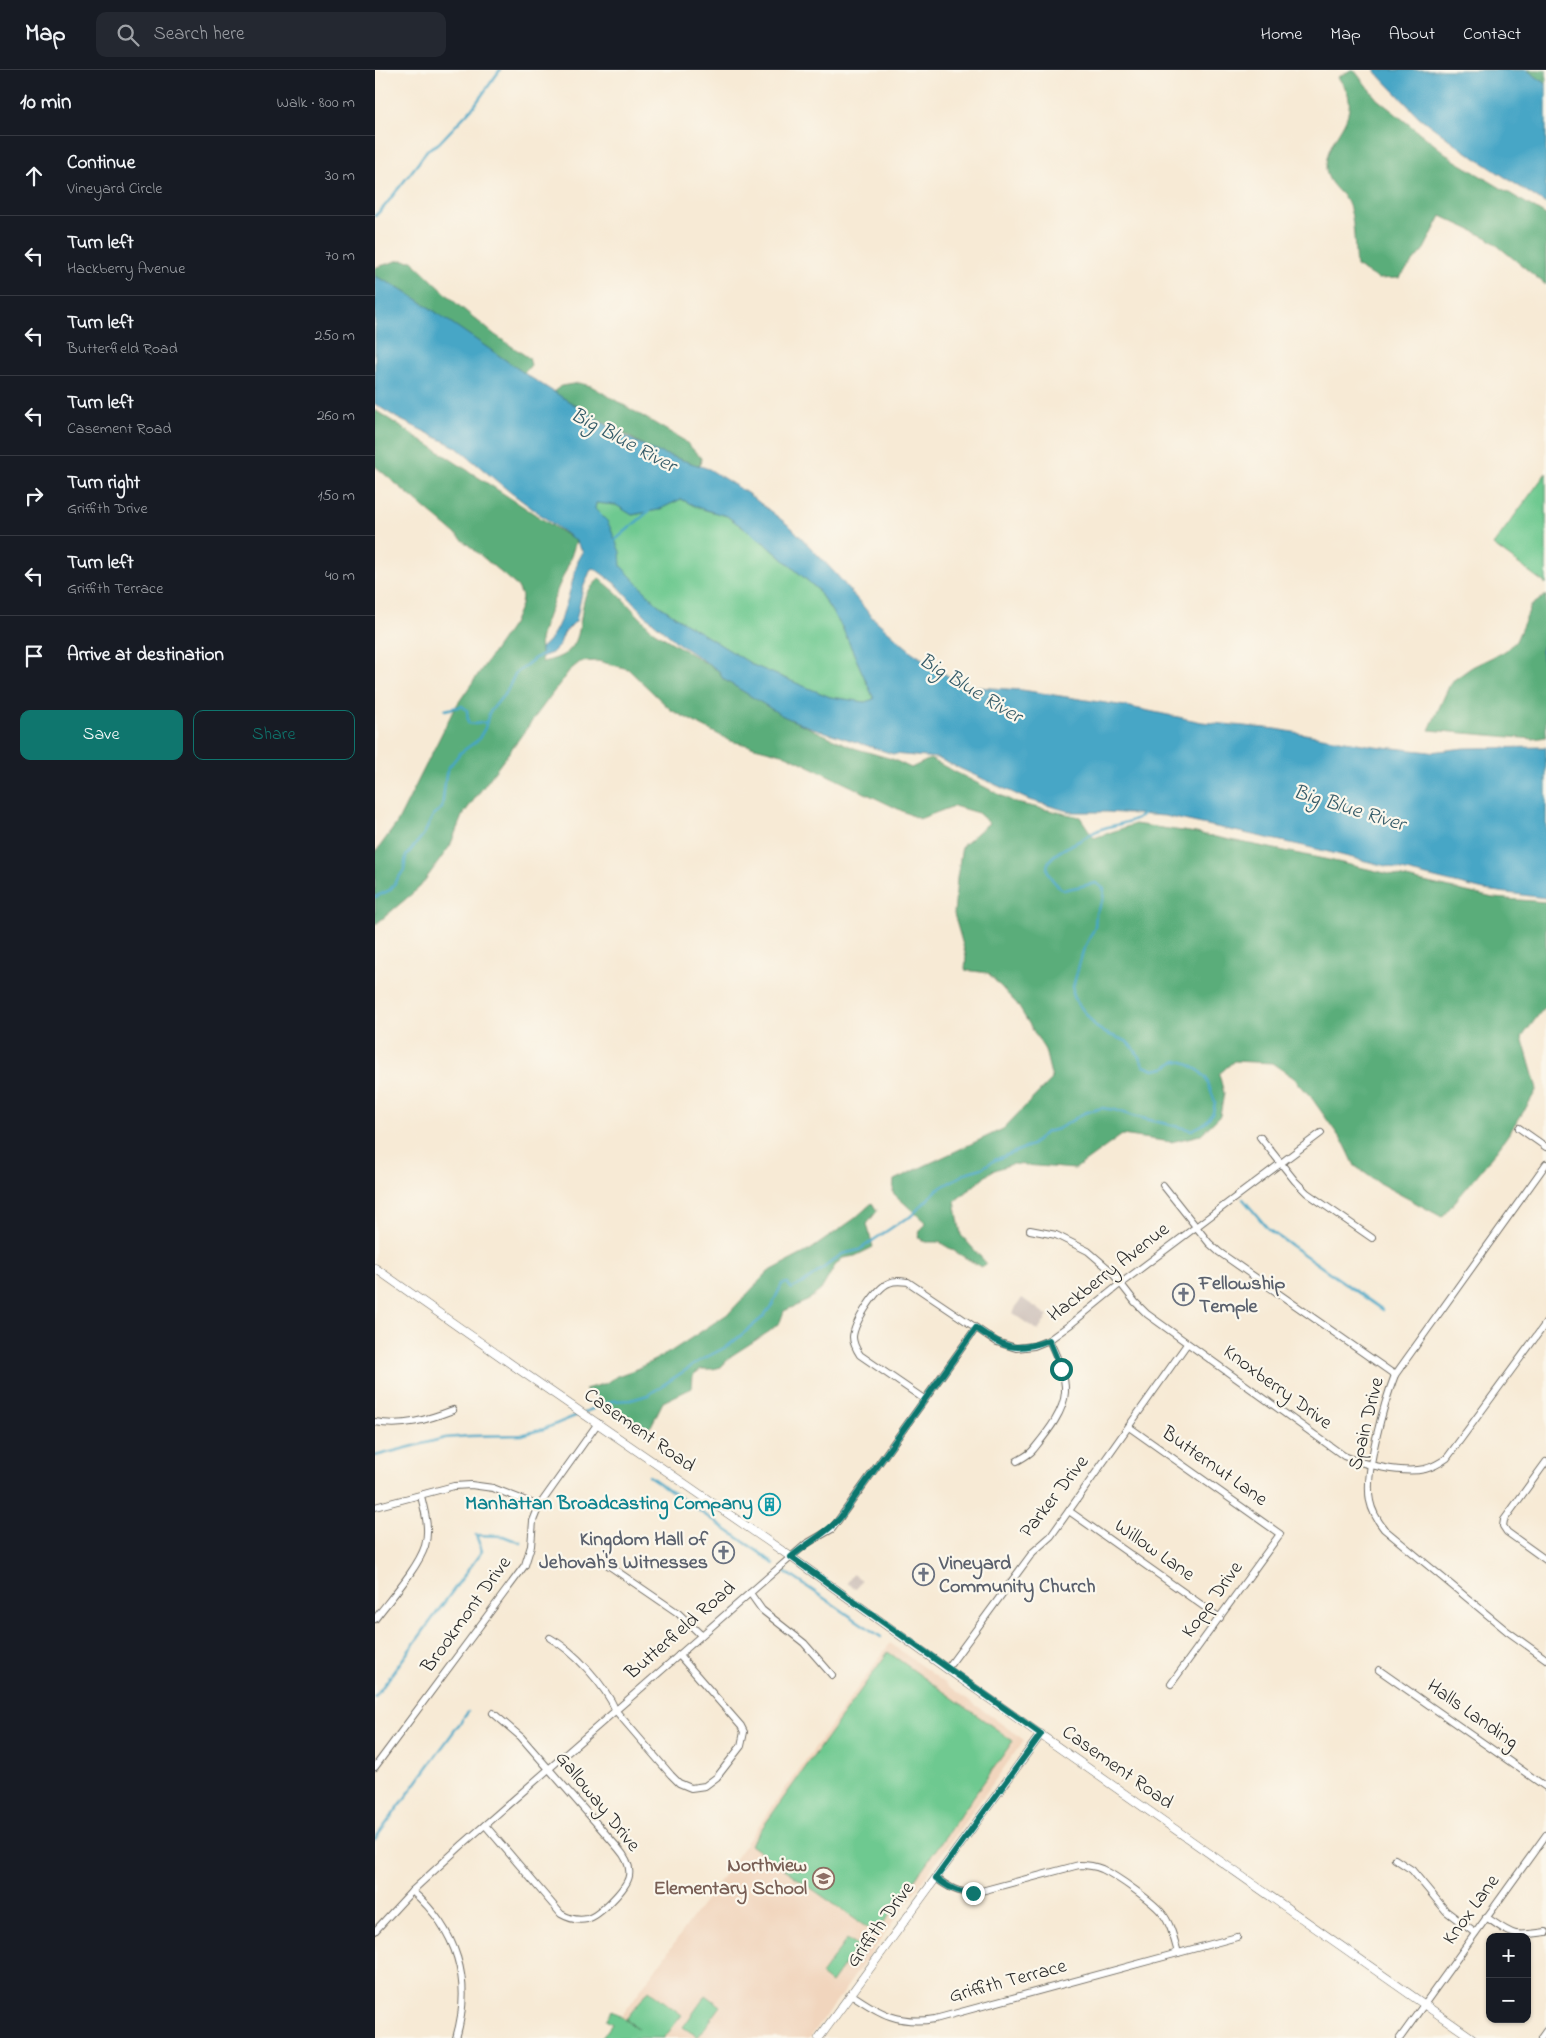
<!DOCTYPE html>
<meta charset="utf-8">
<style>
body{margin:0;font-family:"Indie Flower",sans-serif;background:#242831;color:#f1f3f6}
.controls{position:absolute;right:15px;bottom:15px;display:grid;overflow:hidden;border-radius:10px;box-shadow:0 1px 4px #0004}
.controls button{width:45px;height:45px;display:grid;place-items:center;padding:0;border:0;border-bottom:1px solid #363941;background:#171b24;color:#f1f3f6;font:25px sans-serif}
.stop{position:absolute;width:15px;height:15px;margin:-11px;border:4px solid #0f766e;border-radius:50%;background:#fff}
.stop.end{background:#0f766e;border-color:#fff;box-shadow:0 1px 5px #0008}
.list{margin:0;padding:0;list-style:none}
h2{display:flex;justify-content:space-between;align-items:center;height:65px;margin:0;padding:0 20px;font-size:21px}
h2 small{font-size:16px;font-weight:400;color:#9ea1a6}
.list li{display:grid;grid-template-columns:32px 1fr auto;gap:15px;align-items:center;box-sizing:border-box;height:80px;padding:0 20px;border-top:1px solid #363941}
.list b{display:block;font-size:19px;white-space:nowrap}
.list p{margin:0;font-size:16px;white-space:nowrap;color:#9ea1a6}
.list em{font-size:16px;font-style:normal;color:#9ea1a6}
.actions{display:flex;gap:10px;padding:15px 20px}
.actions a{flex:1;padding:11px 0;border:1px solid #0f766e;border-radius:10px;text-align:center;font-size:18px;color:#0f766e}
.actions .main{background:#0f766e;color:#fff}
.icon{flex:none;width:28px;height:28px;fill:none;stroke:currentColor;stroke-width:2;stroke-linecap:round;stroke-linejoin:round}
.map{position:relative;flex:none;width:1171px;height:1968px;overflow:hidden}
header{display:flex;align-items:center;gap:30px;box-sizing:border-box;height:70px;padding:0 25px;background:#171b24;border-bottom:1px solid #363941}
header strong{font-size:24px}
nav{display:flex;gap:28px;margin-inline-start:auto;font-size:18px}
.search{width:350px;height:45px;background:#242831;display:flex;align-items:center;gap:12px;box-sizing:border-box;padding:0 18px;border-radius:10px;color:#9ea1a6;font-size:19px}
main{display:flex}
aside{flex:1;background:#171b24}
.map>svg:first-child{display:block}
.built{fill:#f1d5bd}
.industrial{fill:#cec1ba}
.green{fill:#6ec990;stroke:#4c7a5e}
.forest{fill:#5aad7a;stroke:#426c52}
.water{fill:#46a6c6;stroke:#386878;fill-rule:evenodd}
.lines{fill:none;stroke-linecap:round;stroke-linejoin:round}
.stream{stroke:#46a6c6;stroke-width:2.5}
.minor-casing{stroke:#726e66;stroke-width:8}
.tertiary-casing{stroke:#726e66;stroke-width:9}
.minor{stroke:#fff;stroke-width:6}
.tertiary{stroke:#fff;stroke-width:8}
.route{stroke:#0f766e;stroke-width:6}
.labels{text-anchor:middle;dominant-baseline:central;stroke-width:4.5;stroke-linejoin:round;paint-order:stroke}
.street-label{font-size:20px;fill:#2b2b2b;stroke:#fbf7ec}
.worship-label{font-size:20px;font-weight:bold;fill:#5b616d;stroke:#fbf7ec;text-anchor:start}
.culture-label{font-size:20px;font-weight:bold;fill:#0d838f;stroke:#fbf7ec;text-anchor:end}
.education-label{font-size:20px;font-weight:bold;fill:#785e54;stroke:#fbf7ec;text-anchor:end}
.water-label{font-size:21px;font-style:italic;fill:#365c69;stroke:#fbf7ec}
</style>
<header>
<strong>Map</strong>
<div class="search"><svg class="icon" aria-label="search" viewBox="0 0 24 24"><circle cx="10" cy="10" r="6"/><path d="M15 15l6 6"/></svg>Search here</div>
<nav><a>Home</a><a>Map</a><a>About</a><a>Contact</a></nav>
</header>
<main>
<aside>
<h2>10 min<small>Walk · 800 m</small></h2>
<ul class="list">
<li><svg class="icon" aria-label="ahead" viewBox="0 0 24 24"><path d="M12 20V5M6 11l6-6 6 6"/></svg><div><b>Continue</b><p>Vineyard Circle</p></div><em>30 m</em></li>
<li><svg class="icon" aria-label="left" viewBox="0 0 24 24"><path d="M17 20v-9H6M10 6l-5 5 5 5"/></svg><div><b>Turn left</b><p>Hackberry Avenue</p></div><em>70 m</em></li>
<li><svg class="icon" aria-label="left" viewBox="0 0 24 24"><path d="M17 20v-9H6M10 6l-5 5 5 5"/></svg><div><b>Turn left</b><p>Butterfield Road</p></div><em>250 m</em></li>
<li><svg class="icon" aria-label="left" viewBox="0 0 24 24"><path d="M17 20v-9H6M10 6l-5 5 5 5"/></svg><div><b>Turn left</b><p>Casement Road</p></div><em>260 m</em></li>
<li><svg class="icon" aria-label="right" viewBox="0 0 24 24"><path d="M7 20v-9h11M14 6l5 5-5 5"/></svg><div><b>Turn right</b><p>Griffith Drive</p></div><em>150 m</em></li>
<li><svg class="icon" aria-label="left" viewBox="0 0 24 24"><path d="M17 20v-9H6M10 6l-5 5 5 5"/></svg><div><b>Turn left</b><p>Griffith Terrace</p></div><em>40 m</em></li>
<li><svg class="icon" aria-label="arrive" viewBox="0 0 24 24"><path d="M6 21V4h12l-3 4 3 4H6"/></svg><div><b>Arrive at destination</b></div></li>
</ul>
<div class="actions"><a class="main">Save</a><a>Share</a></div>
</aside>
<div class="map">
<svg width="1171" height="1968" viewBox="0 0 1171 1968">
<rect width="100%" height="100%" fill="#fbf7ec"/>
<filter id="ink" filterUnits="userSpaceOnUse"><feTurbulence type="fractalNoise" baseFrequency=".02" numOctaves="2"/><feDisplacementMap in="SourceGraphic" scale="10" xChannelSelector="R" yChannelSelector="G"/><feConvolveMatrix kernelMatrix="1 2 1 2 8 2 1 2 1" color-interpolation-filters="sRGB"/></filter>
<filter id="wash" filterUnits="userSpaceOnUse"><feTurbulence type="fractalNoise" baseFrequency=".0096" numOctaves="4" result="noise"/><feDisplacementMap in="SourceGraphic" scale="20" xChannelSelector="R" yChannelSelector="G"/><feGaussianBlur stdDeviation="1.12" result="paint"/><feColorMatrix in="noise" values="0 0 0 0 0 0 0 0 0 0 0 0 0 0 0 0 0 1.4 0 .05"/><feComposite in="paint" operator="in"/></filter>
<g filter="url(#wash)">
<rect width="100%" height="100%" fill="#f7ead5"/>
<path class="built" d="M 515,1573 L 649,1670 L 435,1968 L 276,1968 L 246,1947 Z"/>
<g class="industrial">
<path d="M 647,1228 L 673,1246 L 663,1261 L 637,1243 Z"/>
<path d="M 478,1504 L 487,1510 L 481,1519 L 472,1513 Z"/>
</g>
<g class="green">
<path d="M 1171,403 L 1171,514 L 1118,475 Z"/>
<path d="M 306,429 L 324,438 L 352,446 L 393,476 L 442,519 L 467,557 L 499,629 L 490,632 L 455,627 L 380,596 L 310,553 L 282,534 L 245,496 C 242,472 237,456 220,439 L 221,433 L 241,435 L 258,445 L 283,440 Z"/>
<path d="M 513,1582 L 638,1671 L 501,1864 L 375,1775 Z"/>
<path d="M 472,1869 L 490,1881 L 483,1890 L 476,1885 L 456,1913 L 446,1905 Z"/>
<path d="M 274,1920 L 307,1945 L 289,1968 L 227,1968 L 237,1954 L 231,1950 L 237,1940 L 263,1959 L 251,1949 Z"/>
<path d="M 331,1925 L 346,1936 L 323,1967 L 308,1957 Z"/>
</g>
<g class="forest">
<path d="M 976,0 L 979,0 L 1002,29 L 1079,90 L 1171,145 L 1171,215 L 1113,168 L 1066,146 L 1049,179 L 1024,208 L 1003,209 L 981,196 C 979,179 980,145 972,131 C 965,121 952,113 951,99 C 950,67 981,55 973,24 C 971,18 966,12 963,7 Z"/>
<path d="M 1152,0 L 1171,0 L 1171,14 L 1153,1 Z"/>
<path d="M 25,190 L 37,191 L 82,234 L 120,265 L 154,288 L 156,295 L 149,303 L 30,221 L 0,206 L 0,198 L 2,197 Z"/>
<path d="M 204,313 L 216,316 L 310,371 L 326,388 L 325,396 L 277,380 L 178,322 L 186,316 Z"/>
<path d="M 0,340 L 201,471 L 194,493 L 183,518 L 167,562 L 165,570 L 167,592 C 211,584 201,560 210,527 C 212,521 220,514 224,508 L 242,523 L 278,561 L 344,601 L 348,609 L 408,646 L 479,678 L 517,689 L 536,698 L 555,689 L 641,733 L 705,747 L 719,768 L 760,754 L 821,763 L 954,790 L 1118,828 L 1171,832 L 1171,935 L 1147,967 L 1162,1019 C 1136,1066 1102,1106 1067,1147 L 1004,1113 L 980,1096 L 970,1075 L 936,1027 L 919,1008 L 897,993 L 859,991 L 844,1004 L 849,1023 L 845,1046 L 825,1065 L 796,1072 L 747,1065 L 700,1099 L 637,1094 L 617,1101 L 580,1131 L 586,1165 L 612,1194 L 606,1197 L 564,1172 L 550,1172 L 543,1167 L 545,1161 L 551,1153 L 518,1123 L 519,1110 L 628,1059 L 677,1009 L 670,980 L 642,934 L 613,903 L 590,900 L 591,886 L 579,844 L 582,808 L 587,776 L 614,753 L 603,743 L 579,736 L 544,749 L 411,685 L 356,671 L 296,640 L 253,599 L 223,591 L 205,592 L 194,601 L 87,746 L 75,776 L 45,817 L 0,855 L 0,783 L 22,753 L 79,639 L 138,554 L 146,535 L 147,526 L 143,517 L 0,396 Z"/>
<path d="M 1171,525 L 1171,564 L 1166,581 L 1169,601 L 1171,602 L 1171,667 L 1159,669 L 1054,660 L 1076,612 L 1097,597 L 1130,581 L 1141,571 L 1156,536 Z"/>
<path d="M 497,1133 L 502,1141 L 492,1154 L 498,1177 L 480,1186 L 468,1188 L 461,1194 L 446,1220 L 432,1231 L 409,1241 L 405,1252 L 395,1261 L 356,1286 L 346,1297 L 338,1299 L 326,1299 L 318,1305 L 317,1318 L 288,1332 L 276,1356 L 270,1360 L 224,1331 L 210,1319 L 232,1313 L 242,1306 L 262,1299 L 295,1282 L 354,1243 L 393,1202 L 435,1180 L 479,1149 Z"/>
</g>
<g class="water">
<path d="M 999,0 L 1152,0 L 1171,14 L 1171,134 L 1087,79 L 1044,47 Z"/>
<path d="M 0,206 L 30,221 L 155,307 L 246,364 L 277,380 L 334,399 L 372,423 L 417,458 L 461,504 L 497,547 L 537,582 L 588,616 L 647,620 L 750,636 L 827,652 L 901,659 L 999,676 L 1055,682 L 1090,678 L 1171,677 L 1171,828 L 1109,820 L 929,776 L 790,746 L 732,742 L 696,742 L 654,730 L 562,688 L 518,684 L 429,655 L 408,646 L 348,609 L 344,601 L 304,574 L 270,545 L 242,515 L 219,498 L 216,499 L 208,518 L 201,551 L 189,563 L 184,576 L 177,583 L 166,587 L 166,578 C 188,562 195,517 203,491 L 208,482 L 201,471 L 135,422 L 81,377 L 22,348 L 0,334 ZM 306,429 L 324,438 L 352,446 L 393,476 L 442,519 L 467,557 L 499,629 L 490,632 L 455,627 L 380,596 L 310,553 L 282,534 L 246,496 L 245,482 L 235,457 L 232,451 L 220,439 L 221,433 L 241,435 L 257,445 L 283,440 Z"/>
<path d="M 1171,564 L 1171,602 L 1169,601 L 1166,581 Z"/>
</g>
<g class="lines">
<g class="stream">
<path d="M 0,146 L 9,137 L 44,92 L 52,80 L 64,73 L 99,36 L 125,0"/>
<path d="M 238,472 L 274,441"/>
<path d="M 70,640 L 87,636 L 92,640 L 93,653 L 100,654 L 112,652"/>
<path d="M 0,827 L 15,820 L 29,800 L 31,786 L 49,764 L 59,744 L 67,738 L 71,704 L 74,697 L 85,683 L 103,670 L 110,658 L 114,643 L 132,621 L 140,604 L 160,588 L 168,585"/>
<path d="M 868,1129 L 894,1160 L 1008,1240"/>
<path d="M 210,1342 L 237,1331 L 256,1330 L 273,1325 L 326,1290 L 353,1276 L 387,1248 L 397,1235 L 407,1214 L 413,1213 L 416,1219 L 430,1212 L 467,1184 L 484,1180 L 525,1152 L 535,1147 L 563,1119 L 593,1102 L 607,1098 L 620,1090 L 657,1075 L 671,1062 L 683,1059 L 709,1043 L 727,1038 L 740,1040 L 758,1046 L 817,1060 L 829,1054 L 838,1043 L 840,1032 L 831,1008 L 823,1000 L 809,992 L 801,991 L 789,998 L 779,1000 L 769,996 L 760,980 L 751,971 L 730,963 L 721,957 L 698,927 L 698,917 L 708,881 L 720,857 L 721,843 L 728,829 L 729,819 L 721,813 L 688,820 C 658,796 675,785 702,772 C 710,768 718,762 726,759 C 741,754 758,753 770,743"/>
<path d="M 0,1386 L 70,1368 L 94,1366 L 146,1365 L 169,1359 L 205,1344"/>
<path d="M 274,1406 L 388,1485 L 399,1494"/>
<path d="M 409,1501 L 506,1567"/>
<path d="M 0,1627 L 107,1481 L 101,1465 L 128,1466 L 146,1473"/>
<path d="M 0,1769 L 93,1642"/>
</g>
</g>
</g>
<g filter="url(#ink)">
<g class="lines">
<defs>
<g id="minor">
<path d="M 1144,1058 L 1171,1077"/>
<path d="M 885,1067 L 920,1111 L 932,1123 L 997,1168"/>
<path d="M 1171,1094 L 1020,1305 C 1009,1333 989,1403 995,1431 C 997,1442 1002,1450 1009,1459 L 1132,1561 L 1171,1589"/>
<path d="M 788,1115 L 834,1173 L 844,1182 L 1020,1305"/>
<path d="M 655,1160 L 681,1165 L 713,1181 L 735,1200 L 760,1232 L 772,1244 L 969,1386 C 990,1395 1027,1404 1050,1399 C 1058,1397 1065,1393 1072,1388 L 1171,1253"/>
<path d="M 549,1329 L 485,1285 C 481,1279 478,1274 478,1267 C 479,1253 501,1218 514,1213 C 520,1210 526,1211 533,1212 L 622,1272 L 641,1278 L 659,1276 L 674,1270 L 696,1254 L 745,1214 L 946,1063"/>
<path d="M 0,1352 C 28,1357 52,1350 78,1340"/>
<path d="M 754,1357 L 905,1464 L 796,1614"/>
<path d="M 642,1391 C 647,1388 654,1385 658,1380 C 670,1365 689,1343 690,1322 C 691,1304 681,1285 674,1270"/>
<path d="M 1171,1392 L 1129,1450 L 1128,1456 L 1132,1462 L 1171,1490"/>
<path d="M 0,1437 L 79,1416 L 96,1415 L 118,1418 L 164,1436"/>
<path d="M 694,1441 L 845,1548"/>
<path d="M 230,1493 L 303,1543 L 326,1565"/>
<path d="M 375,1523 L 387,1540 L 429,1573 L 457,1605"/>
<path d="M 0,1549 C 15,1529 43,1498 50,1476 C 55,1460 50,1442 46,1426"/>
<path d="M 175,1568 C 199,1581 230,1615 241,1641 L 296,1705 L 304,1713 L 316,1718 L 330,1716 L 342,1707 L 366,1676 L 369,1662 L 366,1656 L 304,1585"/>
<path d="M 572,1599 L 658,1482 L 676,1466 L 812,1274"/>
<path d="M 1004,1600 L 1171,1717"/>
<path d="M 0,1697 L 150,1495 L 156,1476 L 158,1451 L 164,1436 L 223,1353"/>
<path d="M 110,1755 L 186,1844 C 193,1848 203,1851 212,1849 C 224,1846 252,1818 254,1806 C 256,1795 250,1786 243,1778 L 146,1667 L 118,1643"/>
<path d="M 1020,1789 L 1037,1800 L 1071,1841 L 1100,1863"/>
<path d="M 561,1808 C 573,1817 583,1823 599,1823 L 704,1795 C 712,1795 720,1796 727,1799 C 742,1806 777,1831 787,1843 C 796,1854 799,1869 803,1883"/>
<path d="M 37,1821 C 82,1860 98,1911 81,1968"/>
<path d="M 1111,1847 C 1139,1866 1137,1867 1171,1862"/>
<path d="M 0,1861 L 37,1821 L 88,1774 L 431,1474 L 457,1459 L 601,1258"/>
<path d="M 476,1924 C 505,1944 524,1955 560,1949 L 862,1867"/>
<path d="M 1025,1968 L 1171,1765"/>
<path d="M 1166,1968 L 1171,1961"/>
</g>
<g id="tertiary">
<path d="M 0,1198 L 139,1296 L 416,1487 L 572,1599 L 1097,1968"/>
<path d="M 444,1968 L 666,1664"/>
</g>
</defs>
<use href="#minor" class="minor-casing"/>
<use href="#tertiary" class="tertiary-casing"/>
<use href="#minor" class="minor"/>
<use href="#tertiary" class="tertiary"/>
</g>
</g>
<g class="lines" filter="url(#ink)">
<path class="route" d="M 598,1823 C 583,1823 573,1817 561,1808 L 666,1664 L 416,1487 C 432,1473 451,1464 465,1448 L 601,1258 C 629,1278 641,1283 674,1270 L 686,1299"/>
</g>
<defs>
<symbol id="church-ring" viewBox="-11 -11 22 22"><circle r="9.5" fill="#fbf7ec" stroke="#6b7280" stroke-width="1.5"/><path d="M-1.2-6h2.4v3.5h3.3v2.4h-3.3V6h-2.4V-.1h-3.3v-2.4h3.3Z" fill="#6b7280"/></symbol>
<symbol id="building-ring" viewBox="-11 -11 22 22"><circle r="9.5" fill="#fbf7ec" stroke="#0f9aa8" stroke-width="1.5"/><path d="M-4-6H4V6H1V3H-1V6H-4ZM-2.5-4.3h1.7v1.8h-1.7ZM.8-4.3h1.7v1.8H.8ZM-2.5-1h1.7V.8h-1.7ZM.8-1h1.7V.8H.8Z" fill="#0f9aa8"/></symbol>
<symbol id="school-ring" viewBox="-11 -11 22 22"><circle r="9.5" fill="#fbf7ec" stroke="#8d6e63" stroke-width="1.5"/><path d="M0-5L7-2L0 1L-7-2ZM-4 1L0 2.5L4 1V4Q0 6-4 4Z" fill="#8d6e63"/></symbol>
</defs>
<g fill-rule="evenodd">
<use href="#church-ring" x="796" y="1212" width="25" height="25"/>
<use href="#building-ring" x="382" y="1422" width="25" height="25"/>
<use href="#church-ring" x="336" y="1470" width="25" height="25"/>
<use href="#church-ring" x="536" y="1492" width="25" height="25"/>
<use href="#school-ring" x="436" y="1796" width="25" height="25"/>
</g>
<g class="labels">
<g class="street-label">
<text transform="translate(734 1203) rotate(-38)">Hackberry Avenue</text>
<text transform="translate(902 1318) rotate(36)">Knoxberry Drive</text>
<text transform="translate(992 1354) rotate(-76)">Spain Drive</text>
<text transform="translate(264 1361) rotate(35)">Casement Road</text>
<text transform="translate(839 1397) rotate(35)">Butternut Lane</text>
<text transform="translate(680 1427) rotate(-52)">Parker Drive</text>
<text transform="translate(779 1481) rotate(35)">Willow Lane</text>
<text transform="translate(838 1530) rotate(-54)">Kopp Drive</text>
<text transform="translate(92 1545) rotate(-54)">Brookmont Drive</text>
<text transform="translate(306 1561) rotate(-41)">Butterfield Road</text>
<text transform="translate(1097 1645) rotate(35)">Halls Landing</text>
<text transform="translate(742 1698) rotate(35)">Casement Road</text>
<text transform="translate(222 1732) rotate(51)">Galloway Drive</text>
<text transform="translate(1097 1840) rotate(-54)">Knox Lane</text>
<text transform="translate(506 1855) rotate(-54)">Griffith Drive</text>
<text transform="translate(633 1912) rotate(-15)">Griffith Terrace</text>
</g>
<g class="worship-label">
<text x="824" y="1214">Fellowship<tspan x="824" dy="23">Temple</tspan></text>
<text x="333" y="1470" text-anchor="end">Kingdom Hall of<tspan x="333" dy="23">Jehovah's Witnesses</tspan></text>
<text x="564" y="1494">Vineyard<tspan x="564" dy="23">Community Church</tspan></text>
</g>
<g class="culture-label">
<text x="378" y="1434">Manhattan Broadcasting Company</text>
</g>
<g class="education-label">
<text x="432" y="1796">Northview<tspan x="432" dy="23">Elementary School</tspan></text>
</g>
<g class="water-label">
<text transform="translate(248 371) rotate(28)">Big Blue River</text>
<text transform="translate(595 619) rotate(31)">Big Blue River</text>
<text transform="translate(974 739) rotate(17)">Big Blue River</text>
</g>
</g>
</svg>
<div class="controls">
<button>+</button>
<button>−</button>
</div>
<div class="stop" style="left:686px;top:1299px"></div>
<div class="stop end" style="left:598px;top:1823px"></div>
</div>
</main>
